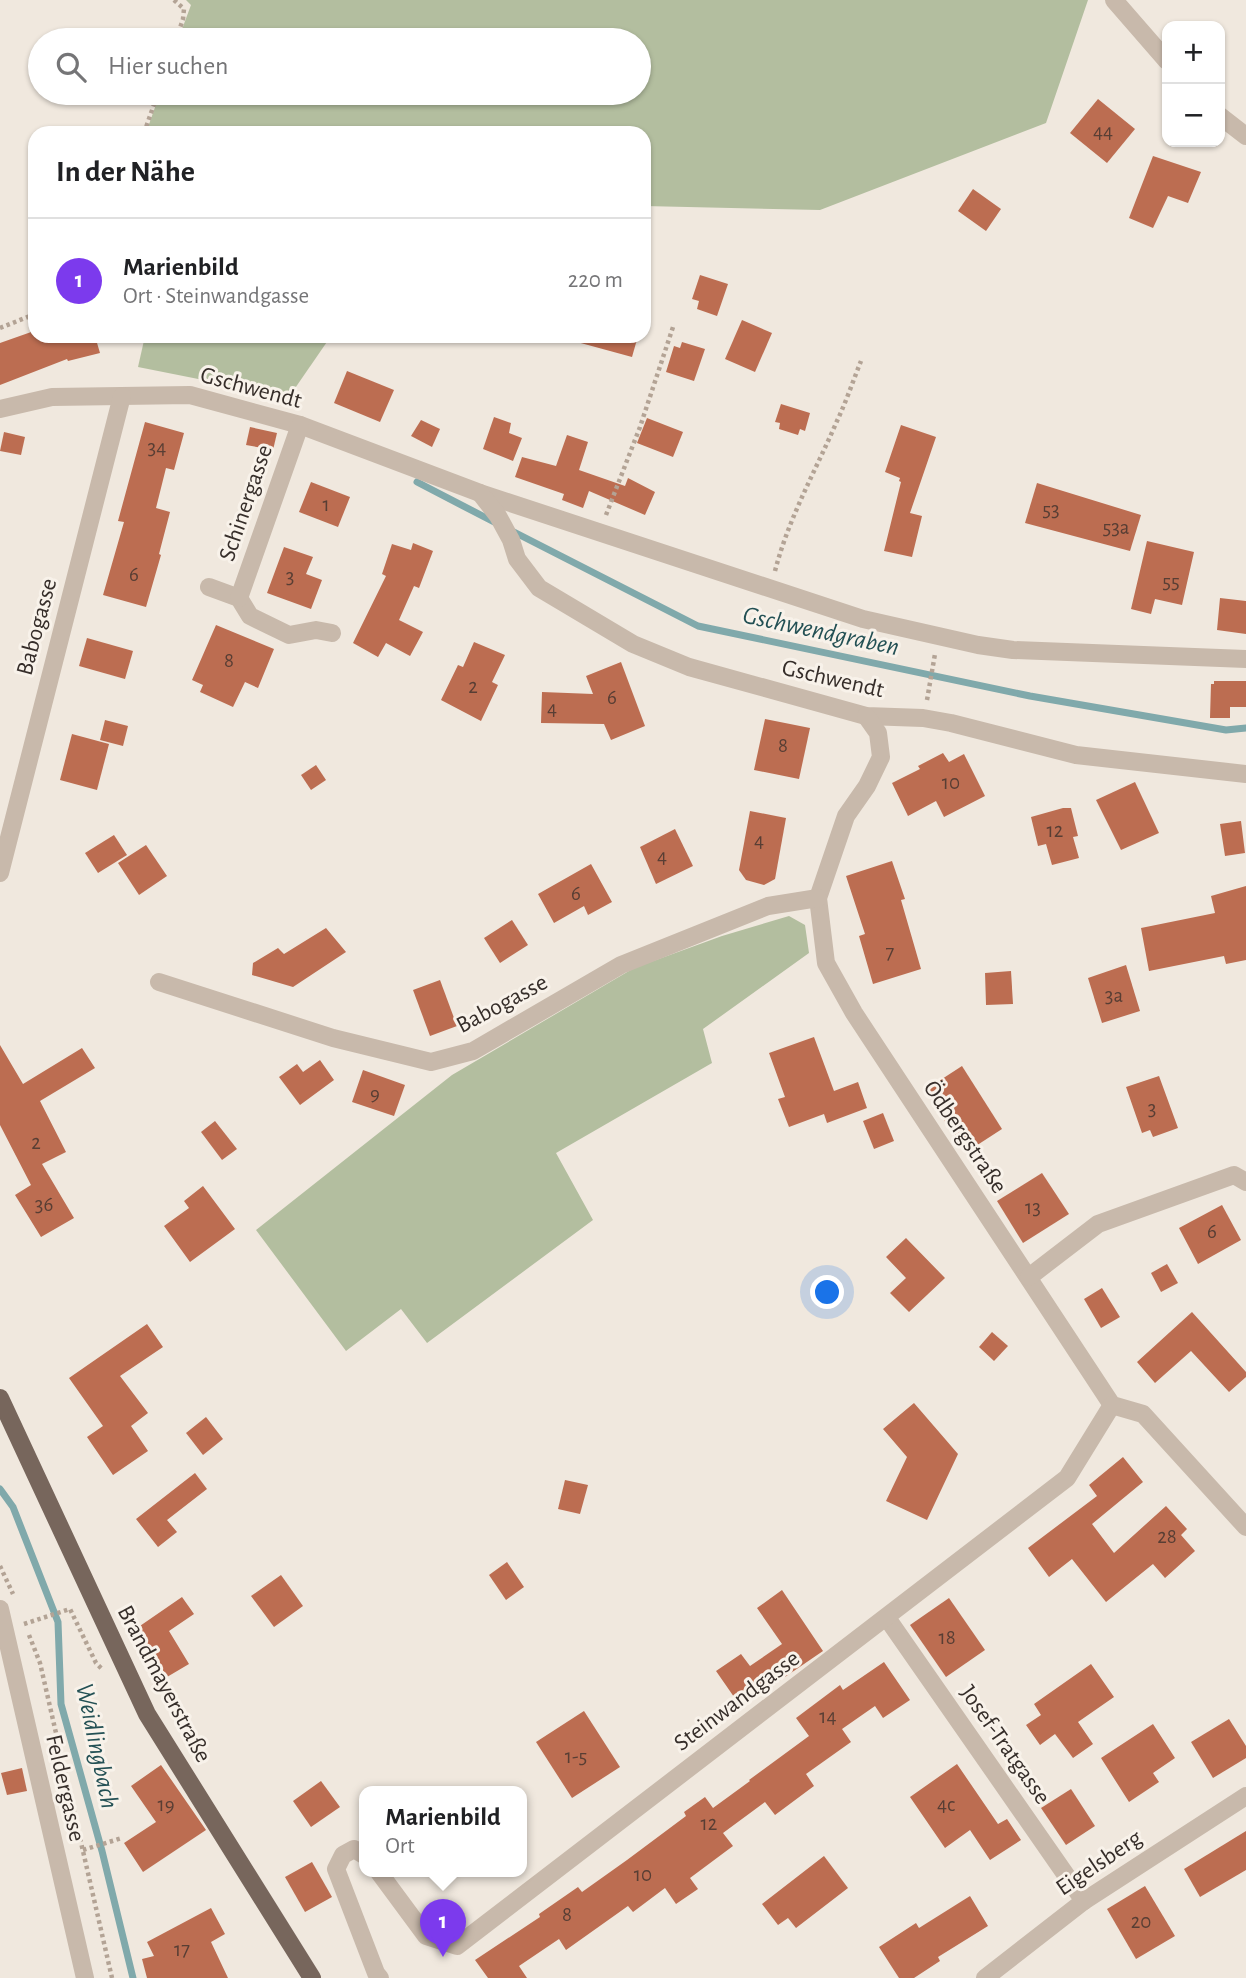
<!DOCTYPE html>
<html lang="de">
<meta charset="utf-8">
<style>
body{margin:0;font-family:"Alegreya Sans",sans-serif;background:#f6f6f6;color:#202124}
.controls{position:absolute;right:21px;top:21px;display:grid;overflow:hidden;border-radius:14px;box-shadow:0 2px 5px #0004}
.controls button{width:63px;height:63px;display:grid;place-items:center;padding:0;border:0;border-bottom:2px solid #e0e0e0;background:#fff;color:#202124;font:35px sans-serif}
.you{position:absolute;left:828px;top:1293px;width:24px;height:24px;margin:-18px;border:5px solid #fff;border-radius:50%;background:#1a73e8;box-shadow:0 0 0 10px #1a73e833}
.badge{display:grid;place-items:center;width:46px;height:46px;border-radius:50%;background:#7c3aed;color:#fff;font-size:23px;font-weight:700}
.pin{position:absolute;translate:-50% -58px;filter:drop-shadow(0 2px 4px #0008)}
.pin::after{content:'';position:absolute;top:37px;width:24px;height:21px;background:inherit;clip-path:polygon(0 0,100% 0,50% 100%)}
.popup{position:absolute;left:359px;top:1786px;width:168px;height:91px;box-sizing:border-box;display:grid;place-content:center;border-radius:14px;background:#fff;filter:drop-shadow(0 2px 5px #0005);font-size:23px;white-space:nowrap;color:#757577}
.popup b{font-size:26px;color:#202124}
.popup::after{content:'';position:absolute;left:50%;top:100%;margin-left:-14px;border:14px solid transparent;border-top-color:#fff}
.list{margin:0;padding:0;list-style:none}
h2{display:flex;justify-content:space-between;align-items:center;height:91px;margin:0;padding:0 28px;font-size:30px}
h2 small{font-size:23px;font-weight:400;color:#757577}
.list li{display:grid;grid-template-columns:46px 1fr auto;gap:21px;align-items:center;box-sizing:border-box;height:126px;padding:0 28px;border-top:2px solid #e0e0e0}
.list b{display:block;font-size:26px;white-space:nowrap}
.list p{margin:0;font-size:23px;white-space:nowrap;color:#757577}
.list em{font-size:23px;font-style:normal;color:#757577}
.icon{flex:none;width:38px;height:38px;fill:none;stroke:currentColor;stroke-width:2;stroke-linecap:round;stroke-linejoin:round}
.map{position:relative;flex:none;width:1246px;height:1978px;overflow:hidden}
.search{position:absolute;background:#fff;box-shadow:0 2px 5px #0004;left:28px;top:28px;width:623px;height:77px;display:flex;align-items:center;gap:18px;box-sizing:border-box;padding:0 24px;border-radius:38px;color:#757577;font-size:26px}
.panel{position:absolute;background:#fff;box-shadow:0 2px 5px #0004;left:28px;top:126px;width:623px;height:217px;border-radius:21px}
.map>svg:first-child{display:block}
.green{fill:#b3be9f}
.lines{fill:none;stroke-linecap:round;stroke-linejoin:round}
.stream{stroke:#80a9ab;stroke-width:7}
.building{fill:#bc6d51}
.path{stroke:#b3a395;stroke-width:4.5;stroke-dasharray:3.5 3.5;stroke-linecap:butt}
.minor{stroke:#c8b9ab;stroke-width:18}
.major{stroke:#77665c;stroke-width:18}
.labels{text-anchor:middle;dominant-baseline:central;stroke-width:6;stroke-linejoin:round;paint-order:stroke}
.number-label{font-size:21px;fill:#583e34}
.street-label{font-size:24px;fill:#362e2a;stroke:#f8f2ea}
.water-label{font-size:26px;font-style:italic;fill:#235054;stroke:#f8f2ea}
</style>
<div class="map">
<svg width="1246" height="1978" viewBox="0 0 1246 1978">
<rect width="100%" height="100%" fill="#f0e8de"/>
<g class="green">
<path d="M 186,0 L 1088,0 L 1046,123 L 820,210 L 644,206 L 644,133 L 146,133 L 160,93 L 639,93 L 639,40 L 178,40 L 191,5 Z"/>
<path d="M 145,336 L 331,336 L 289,397 L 138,367 Z"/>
<path d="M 789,916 L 805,925 L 809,953 L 703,1029 L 712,1063 L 556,1153 L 593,1220 L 427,1343 L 401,1309 L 346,1351 L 256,1230 L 452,1075 L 634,968 L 722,936 Z"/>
</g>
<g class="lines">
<g class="stream">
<path d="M 417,482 L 496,523"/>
<path d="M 510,530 L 698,626 L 1030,696 L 1226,730 L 1246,728"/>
<path d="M 0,1489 L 13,1507 L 58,1622 L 61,1704 L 102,1851 L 133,1978"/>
</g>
</g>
<g class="building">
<path d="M 1098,99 L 1135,129 L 1107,163 L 1070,133 Z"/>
<path d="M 1153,156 L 1201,172 L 1188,203 L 1168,196 L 1153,228 L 1129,218 Z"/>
<path d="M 973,189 L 1001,209 L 986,231 L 958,211 Z"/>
<path d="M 700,275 L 728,284 L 717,316 L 697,309 L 699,301 L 692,299 Z"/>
<path d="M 742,320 L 772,333 L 755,372 L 725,359 Z"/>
<path d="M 34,331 L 35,336 L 95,336 L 100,353 L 68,361 L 67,359 L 0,385 L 0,343 Z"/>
<path d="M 578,336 L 638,336 L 632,357 L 577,342 Z"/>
<path d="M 682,342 L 705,349 L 694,381 L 666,372 L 674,346 L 680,348 Z"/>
<path d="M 347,371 L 394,390 L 380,422 L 334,403 Z"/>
<path d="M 781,404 L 810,413 L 805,431 L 800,429 L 798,435 L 779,429 L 780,423 L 775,422 Z"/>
<path d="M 494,417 L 511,423 L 509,433 L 522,438 L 513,461 L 483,449 Z"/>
<path d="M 647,418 L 683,432 L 673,457 L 637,443 Z"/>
<path d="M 421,420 L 440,429 L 432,447 L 411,436 Z"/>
<path d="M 145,422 L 184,433 L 174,470 L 166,468 L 156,508 L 170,512 L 159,554 L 161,555 L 146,607 L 103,595 L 124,522 L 118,521 Z"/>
<path d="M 901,425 L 936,437 L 910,513 L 922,516 L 912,557 L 884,551 L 901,482 L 899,481 L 900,478 L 885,472 Z"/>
<path d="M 250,427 L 277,433 L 273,450 L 246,445 Z"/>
<path d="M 4,432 L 25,437 L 21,455 L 0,451 Z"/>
<path d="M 567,435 L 588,442 L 579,470 L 625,486 L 628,478 L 655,492 L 645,515 L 589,491 L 583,508 L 562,500 L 564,494 L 515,477 L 522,457 L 556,466 Z"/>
<path d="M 311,482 L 350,497 L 338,527 L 299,512 Z"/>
<path d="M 1037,483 L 1141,515 L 1130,551 L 1025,523 Z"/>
<path d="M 1147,541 L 1194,552 L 1182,605 L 1155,599 L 1151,614 L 1131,609 Z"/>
<path d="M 413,543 L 433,551 L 419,588 L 414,586 L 399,620 L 423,632 L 410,656 L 386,643 L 378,657 L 353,643 L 386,576 L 382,574 L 392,544 L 411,550 Z"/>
<path d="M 284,547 L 313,557 L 306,574 L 322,580 L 311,609 L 267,593 Z"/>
<path d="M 1220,598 L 1246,601 L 1246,634 L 1217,630 Z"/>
<path d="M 216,625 L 274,649 L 258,688 L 245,682 L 233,707 L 200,692 L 203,685 L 192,680 Z"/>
<path d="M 87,638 L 133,651 L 125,679 L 79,666 Z"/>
<path d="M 474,642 L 505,655 L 492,682 L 498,685 L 481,721 L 441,700 L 458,665 L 463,667 Z"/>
<path d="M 621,662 L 645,726 L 611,740 L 604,724 L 541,723 L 542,692 L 593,694 L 586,676 Z"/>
<path d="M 1214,681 L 1246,681 L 1246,707 L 1230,707 L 1230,718 L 1210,718 L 1211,684 L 1214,684 Z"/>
<path d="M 765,719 L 810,728 L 799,779 L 754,770 Z"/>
<path d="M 105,720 L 128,726 L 123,746 L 100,740 Z"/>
<path d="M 72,734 L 109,744 L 97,790 L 60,780 Z"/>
<path d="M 943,753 L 949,762 L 964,754 L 985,796 L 944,817 L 936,801 L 908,816 L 892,783 L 920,769 L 918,766 Z"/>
<path d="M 316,765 L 326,780 L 311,790 L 301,775 Z"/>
<path d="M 1135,782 L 1159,833 L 1121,850 L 1096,800 Z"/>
<path d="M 1063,808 L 1071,808 L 1078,836 L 1073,837 L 1079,858 L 1052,865 L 1046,844 L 1038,846 L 1031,817 Z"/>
<path d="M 750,811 L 786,818 L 775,879 L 764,885 L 746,880 L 739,870 Z"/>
<path d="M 1241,821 L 1245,853 L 1225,856 L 1220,824 Z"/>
<path d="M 675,829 L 693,866 L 656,884 L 640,847 Z"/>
<path d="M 114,835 L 127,855 L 98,873 L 85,853 Z"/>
<path d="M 146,845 L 167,876 L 139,895 L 118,863 Z"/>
<path d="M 892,861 L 905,899 L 901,900 L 921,969 L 873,984 L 859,936 L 865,934 L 846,876 Z"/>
<path d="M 591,864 L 612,902 L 588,915 L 584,906 L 554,923 L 538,894 Z"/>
<path d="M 1246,886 L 1246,960 L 1226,964 L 1224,956 L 1149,971 L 1141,928 L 1215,913 L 1211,896 Z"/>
<path d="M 512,920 L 528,945 L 500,963 L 484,938 Z"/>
<path d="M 326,928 L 346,952 L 293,987 L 252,975 L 253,963 L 278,948 L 284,954 Z"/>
<path d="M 1126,965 L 1140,1011 L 1102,1023 L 1088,978 Z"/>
<path d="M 1011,971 L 1013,1004 L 986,1005 L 985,973 Z"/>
<path d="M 440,980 L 457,1026 L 430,1036 L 413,990 Z"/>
<path d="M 814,1037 L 834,1091 L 858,1082 L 867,1108 L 827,1123 L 824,1114 L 789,1127 L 778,1099 L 785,1097 L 769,1053 Z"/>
<path d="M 0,1045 L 23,1084 L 82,1048 L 95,1068 L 40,1101 L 66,1152 L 42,1164 L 74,1218 L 41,1237 L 15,1195 L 31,1185 L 0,1125 Z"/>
<path d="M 320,1060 L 334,1080 L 300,1105 L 279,1077 L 297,1064 L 303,1072 Z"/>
<path d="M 962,1066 L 1002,1129 L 965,1153 L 925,1090 Z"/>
<path d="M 363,1070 L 405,1085 L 394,1116 L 352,1102 Z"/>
<path d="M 1159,1076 L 1178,1128 L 1153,1137 L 1150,1130 L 1142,1133 L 1126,1087 Z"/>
<path d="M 883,1113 L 894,1141 L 874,1149 L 863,1121 Z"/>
<path d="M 215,1121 L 237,1149 L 222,1160 L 201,1132 Z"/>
<path d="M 1042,1173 L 1069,1214 L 1023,1243 L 997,1201 Z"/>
<path d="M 203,1186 L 235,1229 L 190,1262 L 164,1226 L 189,1208 L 184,1201 Z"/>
<path d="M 1222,1205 L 1241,1240 L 1198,1264 L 1179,1228 Z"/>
<path d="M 906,1238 L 945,1278 L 909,1312 L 890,1293 L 906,1278 L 886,1257 Z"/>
<path d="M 1167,1264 L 1178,1283 L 1161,1292 L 1151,1273 Z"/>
<path d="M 1102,1288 L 1120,1317 L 1101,1328 L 1084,1299 Z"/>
<path d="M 1192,1312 L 1246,1372 L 1246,1377 L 1229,1392 L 1191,1351 L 1155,1383 L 1137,1362 Z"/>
<path d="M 147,1324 L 163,1347 L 120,1376 L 148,1413 L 131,1426 L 148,1451 L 113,1475 L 87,1437 L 103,1426 L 69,1378 Z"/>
<path d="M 992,1332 L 1008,1346 L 994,1361 L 979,1347 Z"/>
<path d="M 914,1403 L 958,1454 L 927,1520 L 886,1501 L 907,1457 L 883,1429 Z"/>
<path d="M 206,1417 L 223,1439 L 203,1455 L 186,1433 Z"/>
<path d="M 1123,1457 L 1143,1482 L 1092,1524 L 1114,1553 L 1166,1506 L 1187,1529 L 1181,1535 L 1195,1551 L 1165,1578 L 1153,1564 L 1106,1602 L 1072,1559 L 1049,1577 L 1028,1548 L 1097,1496 L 1089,1485 Z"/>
<path d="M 195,1473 L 207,1489 L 167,1520 L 177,1532 L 158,1547 L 136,1519 Z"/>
<path d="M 565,1480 L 588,1485 L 580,1514 L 558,1509 Z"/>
<path d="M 507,1562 L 524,1587 L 506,1600 L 489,1575 Z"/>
<path d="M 281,1575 L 303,1606 L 274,1627 L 251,1596 Z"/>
<path d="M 782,1590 L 823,1651 L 741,1707 L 716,1671 L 741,1654 L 750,1666 L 782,1644 L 757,1608 Z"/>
<path d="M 182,1597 L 194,1614 L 169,1631 L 189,1664 L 167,1677 L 137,1628 Z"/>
<path d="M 949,1598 L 985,1650 L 946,1677 L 910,1625 Z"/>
<path d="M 884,1662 L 910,1700 L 883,1718 L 875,1706 L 842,1729 L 851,1742 L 806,1774 L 814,1786 L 775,1815 L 765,1802 L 723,1833 L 733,1846 L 690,1878 L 698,1889 L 676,1904 L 665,1888 L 633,1912 L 628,1906 L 566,1950 L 559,1939 L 519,1966 L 527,1978 L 488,1978 L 475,1960 L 540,1917 L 539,1914 L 578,1887 L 582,1892 L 627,1860 L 686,1816 L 684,1812 L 705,1797 L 713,1808 L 750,1781 L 749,1780 L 809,1736 L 796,1718 L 840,1685 L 843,1690 Z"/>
<path d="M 1091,1664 L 1114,1697 L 1078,1722 L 1093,1744 L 1073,1758 L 1055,1734 L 1040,1745 L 1026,1725 L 1041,1715 L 1034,1704 Z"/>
<path d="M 584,1711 L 620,1767 L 572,1798 L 536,1742 Z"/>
<path d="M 1229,1719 L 1246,1746 L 1246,1758 L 1213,1778 L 1191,1742 Z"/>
<path d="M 1153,1724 L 1175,1758 L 1153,1773 L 1159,1782 L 1129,1802 L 1101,1758 Z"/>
<path d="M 957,1764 L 998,1824 L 1007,1819 L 1021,1840 L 990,1860 L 970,1830 L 945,1848 L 910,1797 Z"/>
<path d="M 161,1765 L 206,1830 L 143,1872 L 124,1843 L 156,1822 L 131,1786 Z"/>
<path d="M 22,1768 L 27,1791 L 7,1795 L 1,1773 Z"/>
<path d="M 321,1781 L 340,1807 L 311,1827 L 293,1801 Z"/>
<path d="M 1071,1789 L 1095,1826 L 1066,1845 L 1041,1808 Z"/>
<path d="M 1246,1831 L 1246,1870 L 1200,1897 L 1184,1869 Z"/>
<path d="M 824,1856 L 848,1888 L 796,1928 L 788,1918 L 778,1925 L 762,1904 Z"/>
<path d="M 312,1862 L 332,1897 L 305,1912 L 285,1877 Z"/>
<path d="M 1145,1886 L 1175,1936 L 1136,1959 L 1107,1909 Z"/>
<path d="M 970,1896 L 988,1926 L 938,1957 L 940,1961 L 914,1978 L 899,1978 L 879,1947 L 916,1923 L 919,1928 Z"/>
<path d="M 211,1908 L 225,1934 L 211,1942 L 228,1978 L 147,1978 L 142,1959 L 154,1956 L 147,1942 Z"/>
</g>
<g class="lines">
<g class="path">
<path d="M 174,0 L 184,9 L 183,19 L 176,40"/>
<path d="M 144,133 L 158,93"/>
<path d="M 0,328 L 35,314"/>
<path d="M 606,515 L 640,427 L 674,324"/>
<path d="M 775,571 C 789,517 815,472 837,421 C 846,402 853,381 861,361"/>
<path d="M 927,700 L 935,654"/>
<path d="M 0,1566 L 13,1594"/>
<path d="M 24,1624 L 70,1609 L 96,1663 L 103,1670"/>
<path d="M 29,1635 L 40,1663 L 112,1978"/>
<path d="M 83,1850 L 122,1838"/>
</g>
<g class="minor">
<path d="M 1114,0 L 1167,61"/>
<path d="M 1220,116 L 1246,136"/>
<path d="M 0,409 L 52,397 L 190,395 L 300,425 L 480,493 L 863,619 L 978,645 L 1013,650 L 1246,659"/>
<path d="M 480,493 L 498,516 L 511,540 L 517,559 L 539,588 L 633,644 L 689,667 L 866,716 L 923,718 L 951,723 L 1076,755 L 1246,774"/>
<path d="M 209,587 L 239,598 L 250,616 L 289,635 L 316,630 L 332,633"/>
<path d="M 239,598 L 300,425"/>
<path d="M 866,716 L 878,733 L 881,757 L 867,786 L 846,816 L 818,898 L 826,963 L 854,1013 L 1112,1405 L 1143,1414 L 1246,1527"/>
<path d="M 0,873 L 122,396"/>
<path d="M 159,982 L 333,1038 L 431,1062 L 473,1051 L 621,965 L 768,906 L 818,898"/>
<path d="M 1029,1277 L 1098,1224 L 1234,1175 L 1246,1182"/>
<path d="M 0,1609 L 85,1978"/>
<path d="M 887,1618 L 1084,1901"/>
<path d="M 364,1855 L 354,1849 L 343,1855 L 336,1869 L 376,1973 L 380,1978"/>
<path d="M 378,1871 L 426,1936 L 457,1946 L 1067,1478 L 1112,1405"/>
<path d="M 985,1978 L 1084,1901 L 1246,1796"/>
</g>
<path class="major" d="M 0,1398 L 147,1714 L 312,1978"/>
</g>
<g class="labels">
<g class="number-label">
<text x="1103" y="131">44</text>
<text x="157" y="447">34</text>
<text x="326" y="504">1</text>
<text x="1051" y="509">53</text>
<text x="1116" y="527">53a</text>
<text x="134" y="574">6</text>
<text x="290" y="576">3</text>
<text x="1171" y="581">55</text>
<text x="229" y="660">8</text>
<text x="473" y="686">2</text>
<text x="612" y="697">6</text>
<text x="552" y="708">4</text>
<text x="783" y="745">8</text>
<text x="951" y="782">10</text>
<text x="1055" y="830">12</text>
<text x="759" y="840">4</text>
<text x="662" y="856">4</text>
<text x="576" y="893">6</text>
<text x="890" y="952">7</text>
<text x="1114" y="995">3a</text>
<text x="375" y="1093">9</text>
<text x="1152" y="1108">3</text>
<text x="36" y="1142">2</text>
<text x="44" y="1204">36</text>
<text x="1033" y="1207">13</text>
<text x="1212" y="1231">6</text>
<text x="1167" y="1536">28</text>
<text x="947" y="1637">18</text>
<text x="828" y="1716">14</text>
<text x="576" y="1756">1-5</text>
<text x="166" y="1804">19</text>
<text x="946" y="1804">4c</text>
<text x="709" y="1823">12</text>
<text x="643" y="1874">10</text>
<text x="567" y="1914">8</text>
<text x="1141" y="1921">20</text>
<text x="182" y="1949">17</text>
</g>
<g class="street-label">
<text transform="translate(251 388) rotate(15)">Gschwendt</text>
<text transform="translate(246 503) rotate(-71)">Schinergasse</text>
<text transform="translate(37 627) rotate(-75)">Babogasse</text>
<text transform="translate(833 679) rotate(13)">Gschwendt</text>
<text transform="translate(502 1004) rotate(-28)">Babogasse</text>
<text transform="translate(965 1137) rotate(56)">Ödbergstraße</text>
<text transform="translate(164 1684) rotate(62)">Brandmayerstraße</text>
<text transform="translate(737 1701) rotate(-37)">Steinwandgasse</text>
<text transform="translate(1005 1745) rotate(55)">Josef-Tratgasse</text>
<text transform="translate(65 1788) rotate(77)">Feldergasse</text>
<text transform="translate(1099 1863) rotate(-34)">Eigelsberg</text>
</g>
<g class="water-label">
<text transform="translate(821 631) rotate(12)">Gschwendgraben</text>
<text transform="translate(97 1746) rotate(78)">Weidlingbach</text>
</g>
</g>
</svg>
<div class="controls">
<button>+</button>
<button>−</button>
</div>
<div class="you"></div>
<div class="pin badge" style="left:443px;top:1957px">1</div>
<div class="popup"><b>Marienbild</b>Ort</div>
<div class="search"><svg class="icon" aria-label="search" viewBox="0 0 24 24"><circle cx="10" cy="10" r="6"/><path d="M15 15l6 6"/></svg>Hier suchen</div>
<section class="panel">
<h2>In der Nähe<small></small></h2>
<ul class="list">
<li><span class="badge">1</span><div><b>Marienbild</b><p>Ort · Steinwandgasse</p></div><em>220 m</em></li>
</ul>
</section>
</div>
